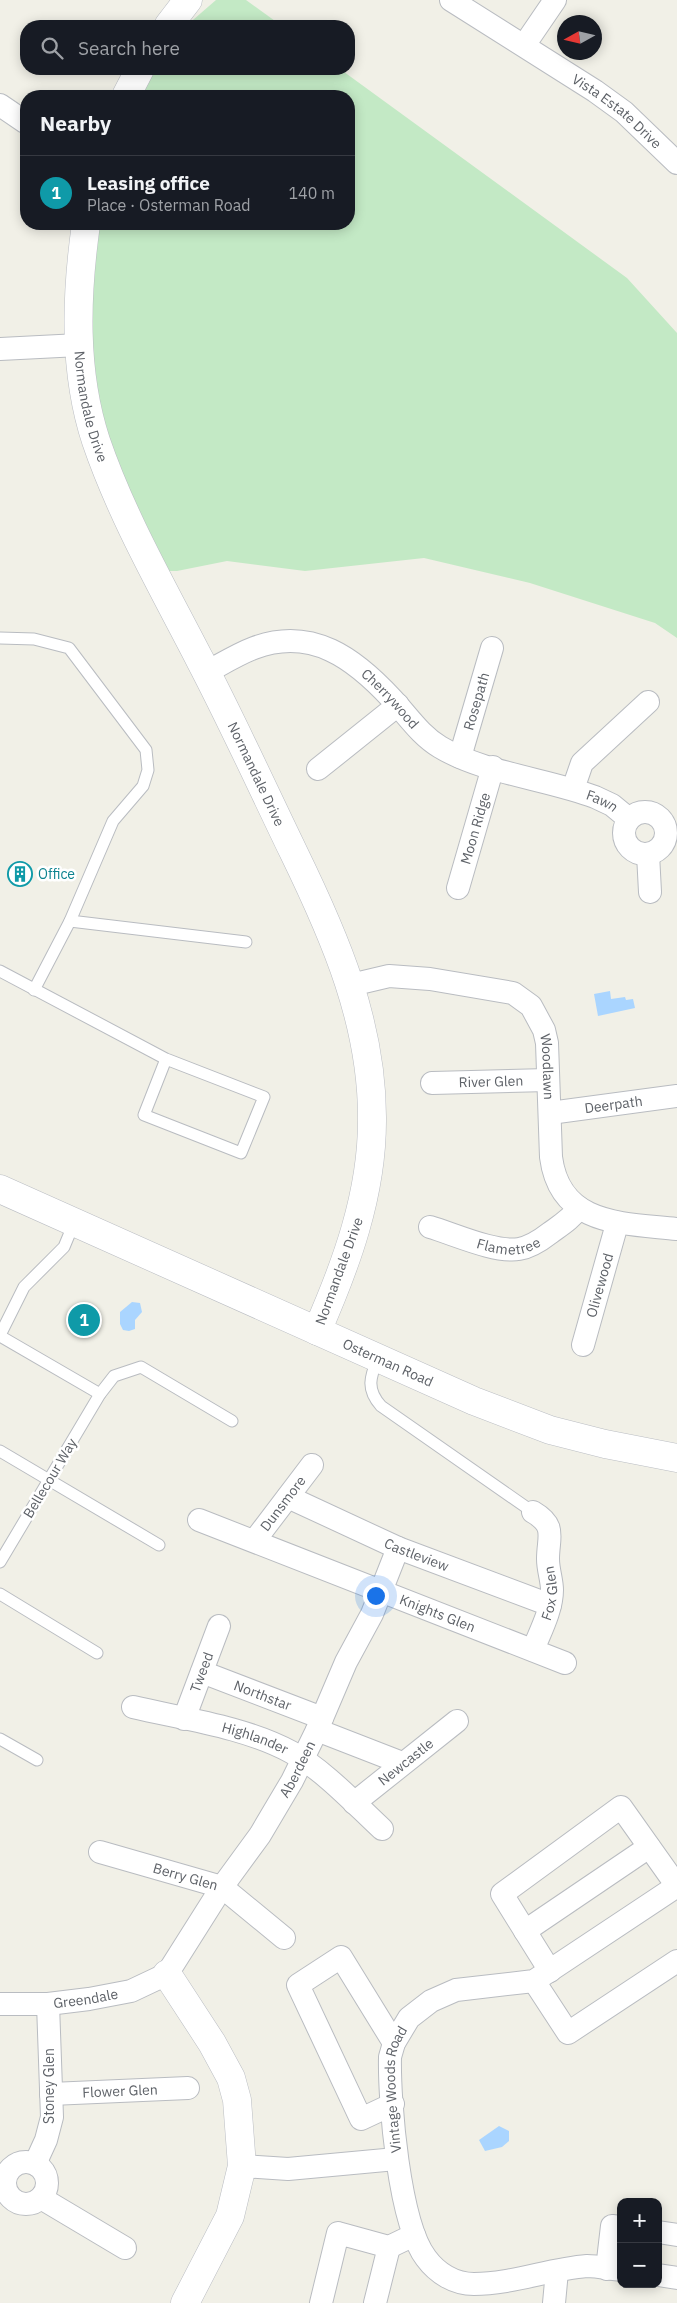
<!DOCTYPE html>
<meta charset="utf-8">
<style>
body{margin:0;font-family:"IBM Plex Sans",sans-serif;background:#242831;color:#f1f3f6}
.controls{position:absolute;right:15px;bottom:15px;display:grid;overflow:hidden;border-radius:10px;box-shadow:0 2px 12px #0003}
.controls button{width:45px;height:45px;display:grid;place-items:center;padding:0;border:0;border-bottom:1px solid #363941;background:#171b24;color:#f1f3f6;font:25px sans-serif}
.compass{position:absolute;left:557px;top:15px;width:45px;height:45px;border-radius:50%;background:#171b24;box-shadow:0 2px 12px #0003;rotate:262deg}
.you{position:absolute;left:375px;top:1595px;width:18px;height:18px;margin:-12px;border:4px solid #fff;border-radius:50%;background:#1a73e8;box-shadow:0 0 0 8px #1a73e833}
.badge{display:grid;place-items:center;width:32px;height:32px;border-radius:50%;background:#0f766e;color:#fff;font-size:16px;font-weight:700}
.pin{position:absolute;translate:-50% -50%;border:2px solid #fff;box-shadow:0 1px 5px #0006}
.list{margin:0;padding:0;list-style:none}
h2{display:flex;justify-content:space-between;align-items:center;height:65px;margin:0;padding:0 20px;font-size:21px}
h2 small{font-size:16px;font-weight:400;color:#9ea1a6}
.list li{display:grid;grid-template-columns:32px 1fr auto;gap:15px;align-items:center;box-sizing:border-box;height:75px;padding:0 20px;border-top:1px solid #363941}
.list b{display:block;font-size:19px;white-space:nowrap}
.list p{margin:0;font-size:16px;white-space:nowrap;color:#9ea1a6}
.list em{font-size:16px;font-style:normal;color:#9ea1a6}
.icon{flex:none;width:28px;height:28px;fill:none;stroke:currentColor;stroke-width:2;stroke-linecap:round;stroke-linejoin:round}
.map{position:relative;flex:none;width:677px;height:2303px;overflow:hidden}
.search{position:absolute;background:#171b24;box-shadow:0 2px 12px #0003;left:20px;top:20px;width:335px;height:55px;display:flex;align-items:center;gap:12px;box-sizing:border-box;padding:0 18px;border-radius:20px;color:#9ea1a6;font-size:19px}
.panel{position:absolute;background:#171b24;box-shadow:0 2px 12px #0003;left:20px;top:90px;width:335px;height:140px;border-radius:20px}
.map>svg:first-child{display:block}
.green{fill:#c3e9c5}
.water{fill:#aad5ff}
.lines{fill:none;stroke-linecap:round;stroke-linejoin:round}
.lane-casing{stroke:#b9bcc1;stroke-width:13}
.street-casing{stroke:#b9bcc1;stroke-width:24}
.secondary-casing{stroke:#babdc3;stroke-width:29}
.lane{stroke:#fff;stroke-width:11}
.street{stroke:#fff;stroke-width:22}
.secondary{stroke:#fff;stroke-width:28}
.labels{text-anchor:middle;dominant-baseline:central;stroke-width:5;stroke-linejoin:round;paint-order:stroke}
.street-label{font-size:14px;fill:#5e6268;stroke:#fff}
.culture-label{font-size:14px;fill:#0d838f;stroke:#fff;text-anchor:start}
</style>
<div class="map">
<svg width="677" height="2303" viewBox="0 0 677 2303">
<rect width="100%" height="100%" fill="#f1f0e7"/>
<g class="green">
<path d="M 216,0 L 246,0 L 282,26 L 186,26 Z"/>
<path d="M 140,69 L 340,69 L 627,278 L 677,333 L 677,638 L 655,623 L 530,583 L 424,558 L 305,571 L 227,561 L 177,571 L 154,571 L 83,379 L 87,224 L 349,224 L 349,96 L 130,96 Z"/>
</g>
<g class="water">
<path d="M 610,991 L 611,999 L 625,997 L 626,1000 L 633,999 L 635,1008 L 598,1016 L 594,994 Z"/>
<path d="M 132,1302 L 140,1303 L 142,1312 L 135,1320 L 135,1329 L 129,1331 L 123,1330 L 120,1324 L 120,1312 Z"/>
<path d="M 499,2126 L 509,2131 L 509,2141 L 502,2147 L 485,2151 L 479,2140 Z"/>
</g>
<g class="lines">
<defs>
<g id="lane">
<path d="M 0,638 L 34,639 L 69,648 L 146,750 L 148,770 L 143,786 L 113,821 L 70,921 L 34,990"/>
<path d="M 70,921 L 246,942"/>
<path d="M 0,971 L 166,1059 L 264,1097 L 241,1153 L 144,1115 L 166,1059"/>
<path d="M 0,1335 L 24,1287 L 64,1247 L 74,1223"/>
<path d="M 0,1336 L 100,1394"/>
<path d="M 378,1358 C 370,1377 366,1389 381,1406 L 533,1512"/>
<path d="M 0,1451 L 159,1545"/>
<path d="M 0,1562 L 100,1394 L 114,1376 L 141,1367 L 232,1421"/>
<path d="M 0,1594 L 97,1653"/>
<path d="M 0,1739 L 37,1760"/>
</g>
<g id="street">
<path id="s1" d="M 451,0 L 595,91 L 624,112 L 677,163"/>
<path d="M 525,44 L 555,0"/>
<path d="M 0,105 L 25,122"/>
<path d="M 0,349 L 79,345"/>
<path id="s2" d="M 207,672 C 222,664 238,654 254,648 C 312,626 355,659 392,699 C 408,716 420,735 440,747 C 483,773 547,779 595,797 L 612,805 L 629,819"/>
<path id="s3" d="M 460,757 L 492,648"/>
<path d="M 318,769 L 398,705"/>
<path d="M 573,789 L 582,763 L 648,702"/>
<circle cx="645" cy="833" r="21"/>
<path d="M 648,854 L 650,892"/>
<path id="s4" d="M 458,888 L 493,767"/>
<path id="s5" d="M 351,985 L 389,976 L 430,979 L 513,993 L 531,1006 L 544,1030 L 547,1043 L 551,1157 C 560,1226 622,1223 677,1229"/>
<path id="s6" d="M 432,1083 L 548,1080"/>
<path id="s7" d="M 550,1113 L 677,1096"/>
<path id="s8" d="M 430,1227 C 454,1234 495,1253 519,1249 C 531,1247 541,1240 550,1233 C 561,1225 571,1219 579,1208"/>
<path id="s9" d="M 583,1345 L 617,1224"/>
<path id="s10" d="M 288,1497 L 398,1548 L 550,1605"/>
<path id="s11" d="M 199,1520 L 565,1663"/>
<path id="s12" d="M 255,1540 L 312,1465"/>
<path id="s13" d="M 533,1650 C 540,1632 552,1610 552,1590 C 552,1580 548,1570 548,1559 C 548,1537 557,1526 533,1512"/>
<path id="s14" d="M 202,1672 L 322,1718"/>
<path id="s15" d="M 133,1707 C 184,1719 245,1727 291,1752 C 325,1771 354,1803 382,1829"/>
<path id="s16" d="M 184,1719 L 219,1626"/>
<path d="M 317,1730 L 402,1763"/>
<path id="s17" d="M 354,1803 L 457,1721"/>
<path id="s18" d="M 100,1852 L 222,1887 L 284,1938"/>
<path d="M 525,1931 L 649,1847"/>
<path d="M 550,1971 L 502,1894 L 621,1807 L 677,1886"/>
<path d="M 534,1981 L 568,2033 L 677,1961"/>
<path id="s19" d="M 0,2004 L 48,2004 L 89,1999 L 131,1991 L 167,1974 L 222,1887 L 260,1835 L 292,1781 L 317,1730 L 346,1662 L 372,1614 L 398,1548"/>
<path id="s20" d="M 51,2094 L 188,2088"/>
<path d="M 393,2104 L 361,2119 L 298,1985 L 341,1957 L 394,2043"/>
<circle cx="26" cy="2183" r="21"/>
<path d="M 35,2164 L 46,2140 L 52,2117 L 48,2004"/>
<path d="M 242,2166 L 288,2169 L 396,2159"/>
<path d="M 41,2198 L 125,2248"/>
<path d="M 658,2232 L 677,2235"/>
<path d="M 607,2269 L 612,2226 L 621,2227"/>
<path id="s21" d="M 621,2270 C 610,2269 598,2266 587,2266 C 549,2269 512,2284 474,2284 C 454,2284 437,2273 426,2258 C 399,2223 389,2101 390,2057 L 394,2043 L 409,2018 L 431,2001 L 456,1990 L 534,1981 L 677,1886"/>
<path d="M 658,2275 L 677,2278"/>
<path d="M 321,2303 L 338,2233 L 389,2247 L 414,2235"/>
<path d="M 375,2303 L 389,2247"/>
<path d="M 554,2303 L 557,2271"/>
</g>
<g id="secondary">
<path d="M 168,26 L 188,0"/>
<path d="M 126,96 L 140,69"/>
<path id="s22" d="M 86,224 C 76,295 73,371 96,441 C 122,517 163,588 200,660 C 233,723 262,787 293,851 C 335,937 373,1024 372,1121 C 372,1195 346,1265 317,1331"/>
<path id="s23" d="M 0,1189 L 474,1401 L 550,1430 L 605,1444 L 677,1458"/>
<path d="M 167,1974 L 212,2043 L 231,2078 L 237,2100 L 242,2166 L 230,2216 L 185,2303"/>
</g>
</defs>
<use href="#lane" class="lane-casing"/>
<use href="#street" class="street-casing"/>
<use href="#secondary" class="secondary-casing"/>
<use href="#lane" class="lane"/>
<use href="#street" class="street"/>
<use href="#secondary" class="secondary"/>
</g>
<defs>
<symbol id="building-ring" viewBox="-11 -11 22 22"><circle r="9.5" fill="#fff" stroke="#0f9aa8" stroke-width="1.5"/><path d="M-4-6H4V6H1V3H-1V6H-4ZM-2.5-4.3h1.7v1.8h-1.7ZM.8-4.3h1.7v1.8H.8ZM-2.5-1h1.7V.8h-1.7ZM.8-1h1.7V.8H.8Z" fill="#0f9aa8"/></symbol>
</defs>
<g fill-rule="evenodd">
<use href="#building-ring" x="6" y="860" width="28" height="28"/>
</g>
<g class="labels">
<g class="street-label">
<text stroke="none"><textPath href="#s1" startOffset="200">Vista Estate Drive</textPath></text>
<text stroke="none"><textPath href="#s22" startOffset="184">Normandale Drive</textPath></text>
<text stroke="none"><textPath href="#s2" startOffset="209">Cherrywood</textPath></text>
<text stroke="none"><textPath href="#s3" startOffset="58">Rosepath</textPath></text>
<text stroke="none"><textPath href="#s22" startOffset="589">Normandale Drive</textPath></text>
<text stroke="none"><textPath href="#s2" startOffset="450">Fawn</textPath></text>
<text stroke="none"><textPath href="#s4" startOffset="62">Moon Ridge</textPath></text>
<text stroke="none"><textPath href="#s5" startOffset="251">Woodlawn</textPath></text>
<text stroke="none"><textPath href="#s6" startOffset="59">River Glen</textPath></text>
<text stroke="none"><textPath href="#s7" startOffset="64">Deerpath</textPath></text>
<text stroke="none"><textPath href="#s8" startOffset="82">Flametree</textPath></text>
<text transform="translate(339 1271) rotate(-70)">Normandale Drive</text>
<text stroke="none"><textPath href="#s9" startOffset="62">Olivewood</textPath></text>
<text stroke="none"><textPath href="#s23" startOffset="425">Osterman Road</textPath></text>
<text transform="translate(50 1478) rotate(-59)">Bellecour Way</text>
<text stroke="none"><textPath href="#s12" startOffset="46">Dunsmore</textPath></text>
<text stroke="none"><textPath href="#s10" startOffset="141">Castleview</textPath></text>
<text stroke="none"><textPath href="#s13" startOffset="60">Fox Glen</textPath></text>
<text stroke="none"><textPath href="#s11" startOffset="256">Knights Glen</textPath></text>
<text stroke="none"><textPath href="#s16" startOffset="50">Tweed</textPath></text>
<text stroke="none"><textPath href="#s14" startOffset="65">Northstar</textPath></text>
<text stroke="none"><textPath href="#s15" startOffset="126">Highlander</textPath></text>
<text stroke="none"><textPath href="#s17" startOffset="66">Newcastle</textPath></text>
<text stroke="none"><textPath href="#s19" startOffset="415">Aberdeen</textPath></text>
<text stroke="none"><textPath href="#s18" startOffset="89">Berry Glen</textPath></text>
<text stroke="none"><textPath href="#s19" startOffset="86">Greendale</textPath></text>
<text transform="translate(49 2086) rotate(-90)">Stoney Glen</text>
<text stroke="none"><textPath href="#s21" startOffset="380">Vintage Woods Road</textPath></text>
<text stroke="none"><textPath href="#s20" startOffset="69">Flower Glen</textPath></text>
</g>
<g class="culture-label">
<text x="38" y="874">Office</text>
</g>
</g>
</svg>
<div class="controls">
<button>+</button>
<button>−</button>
</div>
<svg class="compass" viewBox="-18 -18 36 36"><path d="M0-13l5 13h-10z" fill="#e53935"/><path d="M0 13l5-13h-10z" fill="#9ea1a6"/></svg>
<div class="you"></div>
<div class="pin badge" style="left:84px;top:1320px;background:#0f9aa8">1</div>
<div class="search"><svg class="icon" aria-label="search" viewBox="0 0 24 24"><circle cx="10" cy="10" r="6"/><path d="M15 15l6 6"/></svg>Search here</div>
<section class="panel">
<h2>Nearby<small></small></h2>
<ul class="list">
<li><span class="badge" style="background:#0f9aa8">1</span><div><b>Leasing office</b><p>Place · Osterman Road</p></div><em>140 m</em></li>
</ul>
</section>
</div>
